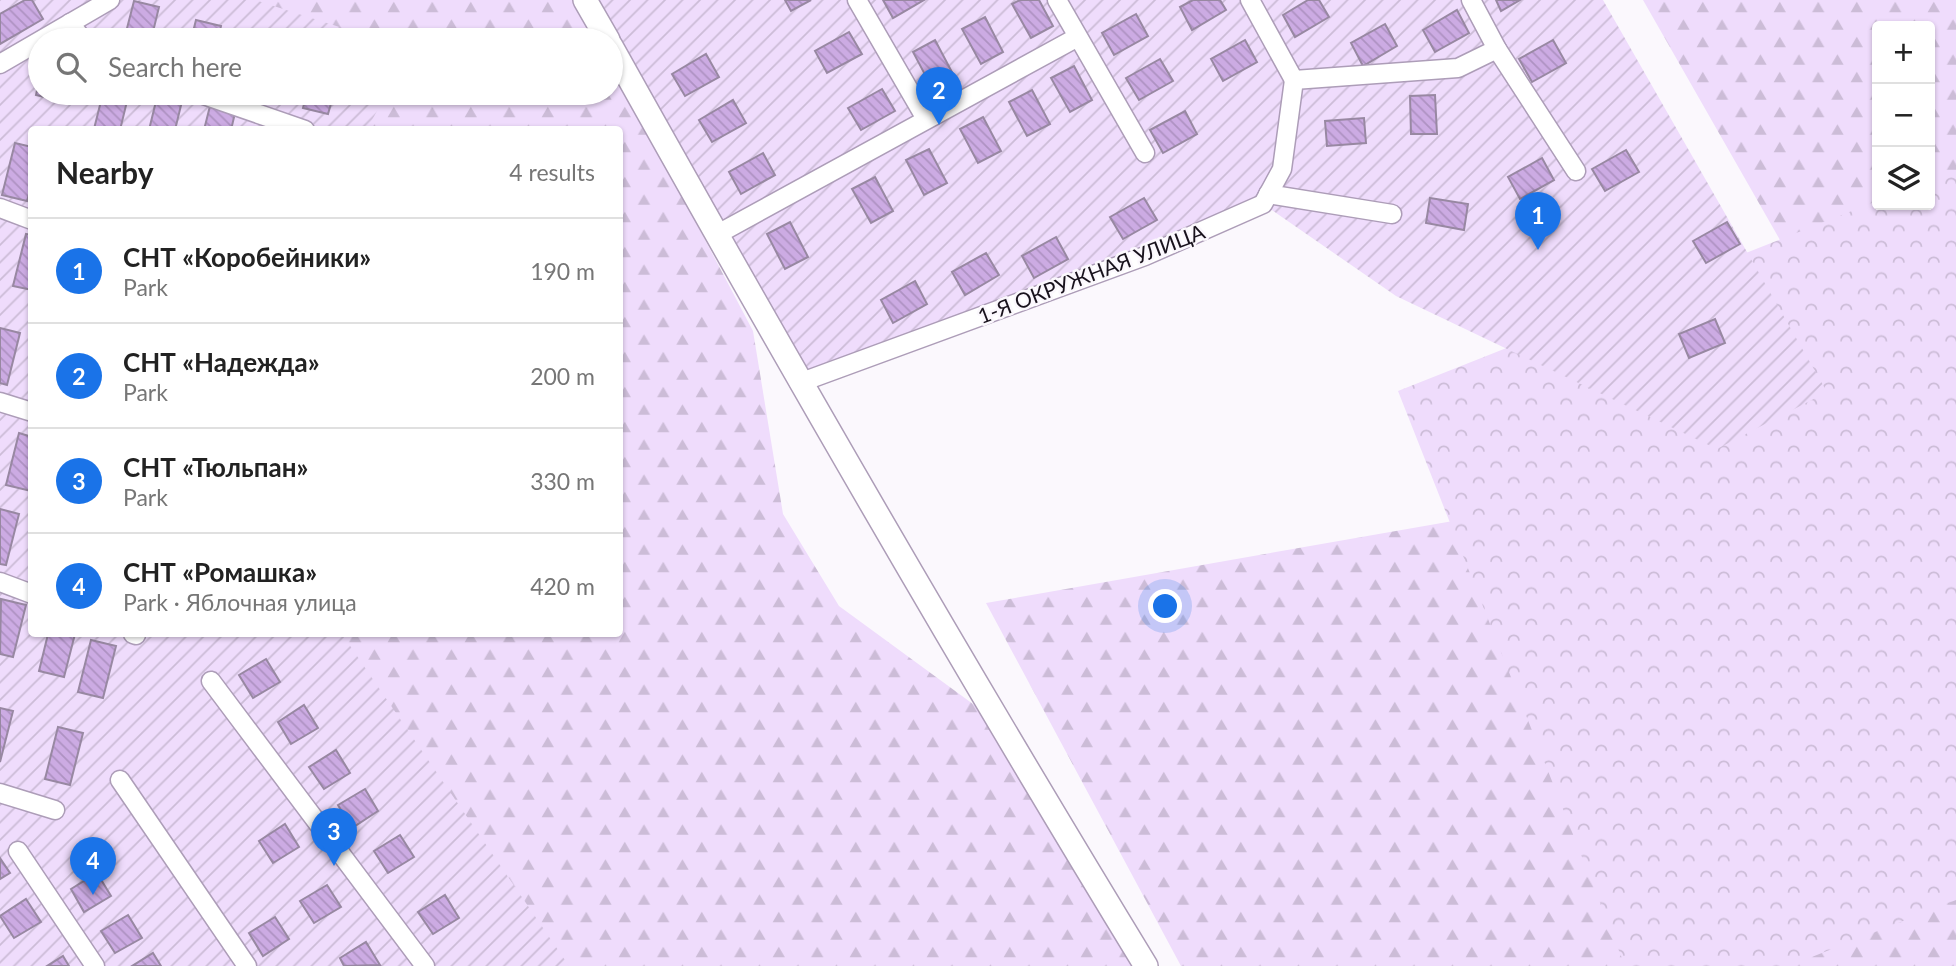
<!DOCTYPE html>
<meta charset="utf-8">
<style>
body{margin:0;font-family:Lato,sans-serif;background:#f2f2f2;color:#222}
.controls{position:absolute;right:21px;top:21px;display:grid;overflow:hidden;border-radius:7px;box-shadow:0 2px 5px #0004}
.controls button{width:63px;height:63px;display:grid;place-items:center;padding:0;border:0;border-bottom:2px solid #e0e0e0;background:#fff;color:#222;font:35px sans-serif}
.you{position:absolute;left:1166px;top:607px;width:24px;height:24px;margin:-18px;border:5px solid #fff;border-radius:50%;background:#1a73e8;box-shadow:0 0 0 10px #1a73e833}
.badge{display:grid;place-items:center;width:46px;height:46px;border-radius:50%;background:#1a73e8;color:#fff;font-size:23px;font-weight:700}
.pin{position:absolute;translate:-50% -58px;filter:drop-shadow(0 2px 4px #0008)}
.pin::after{content:'';position:absolute;top:37px;width:24px;height:21px;background:inherit;clip-path:polygon(0 0,100% 0,50% 100%)}
.list{margin:0;padding:0;list-style:none}
h2{display:flex;justify-content:space-between;align-items:center;height:91px;margin:0;padding:0 28px;font-size:30px}
h2 small{font-size:23px;font-weight:400;color:#767676}
.list li{display:grid;grid-template-columns:46px 1fr auto;gap:21px;align-items:center;box-sizing:border-box;height:105px;padding:0 28px;border-top:2px solid #e0e0e0}
.list b{display:block;font-size:26px;white-space:nowrap}
.list p{margin:0;font-size:23px;white-space:nowrap;color:#767676}
.list em{font-size:23px;font-style:normal;color:#767676}
.icon{flex:none;width:38px;height:38px;fill:none;stroke:currentColor;stroke-width:2;stroke-linecap:round;stroke-linejoin:round}
.map{position:relative;flex:none;width:1956px;height:966px;overflow:hidden}
.search{position:absolute;background:#fff;box-shadow:0 2px 5px #0004;left:28px;top:28px;width:595px;height:77px;display:flex;align-items:center;gap:18px;box-sizing:border-box;padding:0 24px;border-radius:38px;color:#767676;font-size:26px}
.panel{position:absolute;background:#fff;box-shadow:0 2px 5px #0004;left:28px;top:126px;width:595px;height:511px;border-radius:7px}
.map>svg:first-child{display:block}
.forest{fill:url(#forest-firs);fill-rule:evenodd}
.park{fill:url(#park-crowns)}
.garden{fill:url(#garden-furrows)}
.building{fill:url(#building-back-hatch);stroke:#9888a2;stroke-width:2}
.lines{fill:none;stroke-linecap:round;stroke-linejoin:round}
.minor-casing{stroke:#ad9db8;stroke-width:21}
.tertiary-casing{stroke:#ad9db8;stroke-width:26}
.minor{stroke:#fff;stroke-width:18}
.tertiary{stroke:#fff;stroke-width:23}
.labels{text-anchor:middle;dominant-baseline:central;stroke-width:5;stroke-linejoin:round;paint-order:stroke}
.street-label{font-size:21px;fill:#18121c;stroke:#fbf8fd}
</style>
<div class="map">
<svg width="1956" height="966" viewBox="0 0 1956 966">
<defs>
<pattern id="forest-firs" width="22" height="20" patternUnits="userSpaceOnUse" patternTransform="scale(1.75)"><rect width="22" height="20" fill="#efdcfc"/><path d="M5 1l3.5 6h-7zM16 11l3.5 6h-7z" fill="#ccbcd7"/></pattern>
<pattern id="park-crowns" width="20" height="18" patternUnits="userSpaceOnUse" patternTransform="scale(1.75)"><rect width="20" height="18" fill="#efdcfc"/><path d="M2 6a3 3 0 1 1 6 0M12 15a3 3 0 1 1 6 0" fill="none" stroke="#ccbcd7"/></pattern>
<pattern id="garden-furrows" width="10" height="10" patternUnits="userSpaceOnUse" patternTransform="scale(1.75)"><rect width="10" height="10" fill="#efdcfc"/><path d="M-1 1l2-2M0 10L10 0M9 11l2-2" fill="none" stroke="#ccbcd7"/></pattern>
<pattern id="building-back-hatch" width="6" height="6" patternUnits="userSpaceOnUse" patternTransform="scale(1.75)"><rect width="6" height="6" fill="#ccabe3"/><path d="M-1 5l2 2M0 0l6 6M5-1l2 2" fill="none" stroke="#ae92c2"/></pattern>
</defs>
<rect width="100%" height="100%" fill="#fbf8fd"/>
<g class="forest">
<path d="M 191,0 L 577,0 L 599,40 L 331,40 Z"/>
<path d="M 1643,0 L 1956,0 L 1956,966 L 1181,966 L 986,603 L 1692,479 L 1873,403 ZM 1877,26 L 1930,26 L 1930,205 L 1877,205 Z"/>
<path d="M 611,61 L 753,331 L 783,514 L 839,606 L 988,715 L 1132,966 L 537,966 L 301,634 L 620,634 L 620,130 L 332,129 L 346,93 L 611,93 Z"/>
</g>
<path class="park" d="M 1956,170 L 1956,900 L 1789,966 L 1625,966 L 1398,391 L 1877,201 L 1877,205 L 1930,205 L 1930,180 Z"/>
<g class="garden">
<path d="M 0,0 L 255,0 L 380,40 L 40,40 L 40,93 L 387,93 L 367,129 L 32,130 L 32,634 L 342,634 L 569,966 L 0,966 Z"/>
<path d="M 585,0 L 1603,0 L 1827,392 L 1717,449 L 1396,296 L 1263,204 L 799,383 Z"/>
</g>
<g class="building">
<path d="M 25,0 L 32,0 L 43,19 L 0,44 L 0,14 Z"/>
<path d="M 785,0 L 811,0 L 791,11 Z"/>
<path d="M 883,0 L 924,0 L 893,18 Z"/>
<path d="M 1020,0 L 1039,0 L 1053,26 L 1031,38 L 1012,4 Z"/>
<path d="M 1193,0 L 1220,0 L 1226,10 L 1192,30 L 1180,7 Z"/>
<path d="M 1308,0 L 1319,0 L 1329,17 L 1295,37 L 1283,15 Z"/>
<path d="M 1496,0 L 1520,0 L 1501,11 Z"/>
<path d="M 134,1 L 159,7 L 151,40 L 124,40 Z"/>
<path d="M 1457,10 L 1469,33 L 1435,52 L 1423,30 Z"/>
<path d="M 1136,14 L 1148,36 L 1114,55 L 1102,33 Z"/>
<path d="M 985,17 L 1003,52 L 981,64 L 962,29 Z"/>
<path d="M 196,20 L 221,26 L 218,40 L 191,40 Z"/>
<path d="M 1385,24 L 1397,46 L 1363,66 L 1351,43 Z"/>
<path d="M 849,32 L 862,54 L 827,73 L 815,51 Z"/>
<path d="M 935,40 L 953,74 L 931,86 L 913,52 Z"/>
<path d="M 1245,40 L 1257,62 L 1223,81 L 1211,59 Z"/>
<path d="M 1553,40 L 1566,63 L 1532,82 L 1519,59 Z"/>
<path d="M 706,54 L 719,77 L 685,96 L 672,74 Z"/>
<path d="M 1160,59 L 1173,81 L 1139,100 L 1126,78 Z"/>
<path d="M 1074,66 L 1092,100 L 1070,112 L 1051,78 Z"/>
<path d="M 40,76 L 40,93 L 63,93 L 61,101 L 36,95 Z"/>
<path d="M 882,89 L 895,111 L 861,130 L 848,108 Z"/>
<path d="M 1032,90 L 1050,124 L 1027,136 L 1009,102 Z"/>
<path d="M 103,93 L 129,93 L 120,130 L 94,129 Z"/>
<path d="M 158,93 L 183,97 L 175,130 L 149,130 Z"/>
<path d="M 307,93 L 334,93 L 328,114 L 303,108 Z"/>
<path d="M 1435,95 L 1437,134 L 1411,134 L 1410,96 Z"/>
<path d="M 733,100 L 746,123 L 712,142 L 699,120 Z"/>
<path d="M 210,106 L 235,113 L 231,130 L 204,130 Z"/>
<path d="M 1185,111 L 1197,134 L 1163,153 L 1150,130 Z"/>
<path d="M 983,117 L 1001,151 L 978,163 L 960,129 Z"/>
<path d="M 1364,118 L 1366,143 L 1327,146 L 1325,121 Z"/>
<path d="M 15,143 L 32,147 L 32,184 L 27,201 L 2,195 Z"/>
<path d="M 929,149 L 947,183 L 924,195 L 906,160 Z"/>
<path d="M 1626,150 L 1639,172 L 1605,191 L 1592,169 Z"/>
<path d="M 763,153 L 775,175 L 741,194 L 729,172 Z"/>
<path d="M 1542,158 L 1554,180 L 1520,199 L 1508,177 Z"/>
<path d="M 875,177 L 893,211 L 871,223 L 852,189 Z"/>
<path d="M 1144,198 L 1157,220 L 1123,239 L 1110,217 Z"/>
<path d="M 1430,198 L 1468,204 L 1464,230 L 1426,223 Z"/>
<path d="M 790,222 L 808,257 L 785,269 L 767,234 Z"/>
<path d="M 1727,222 L 1740,244 L 1706,263 L 1693,241 Z"/>
<path d="M 26,234 L 32,235 L 32,290 L 13,286 Z"/>
<path d="M 1056,237 L 1068,259 L 1034,278 L 1022,256 Z"/>
<path d="M 986,253 L 999,275 L 965,295 L 952,272 Z"/>
<path d="M 915,281 L 927,304 L 893,323 L 881,300 Z"/>
<path d="M 1715,319 L 1725,343 L 1689,358 L 1679,334 Z"/>
<path d="M 0,328 L 20,333 L 7,385 L 0,383 Z"/>
<path d="M 19,433 L 32,437 L 31,491 L 6,485 Z"/>
<path d="M 0,509 L 19,514 L 6,565 L 0,564 Z"/>
<path d="M 1,599 L 26,605 L 13,657 L 0,654 Z"/>
<path d="M 48,634 L 75,634 L 64,677 L 39,671 Z"/>
<path d="M 91,640 L 116,646 L 103,698 L 78,692 Z"/>
<path d="M 266,659 L 280,682 L 253,698 L 239,675 Z"/>
<path d="M 304,705 L 318,728 L 291,744 L 278,722 Z"/>
<path d="M 0,708 L 13,711 L 0,762 Z"/>
<path d="M 58,727 L 83,733 L 70,785 L 45,779 Z"/>
<path d="M 336,750 L 350,773 L 324,789 L 309,767 Z"/>
<path d="M 365,789 L 378,811 L 352,828 L 338,805 Z"/>
<path d="M 285,824 L 299,847 L 273,863 L 259,841 Z"/>
<path d="M 400,835 L 414,857 L 388,873 L 374,851 Z"/>
<path d="M 0,858 L 10,873 L 0,879 Z"/>
<path d="M 97,873 L 111,896 L 84,912 L 71,889 Z"/>
<path d="M 327,885 L 341,907 L 314,923 L 300,901 Z"/>
<path d="M 445,895 L 459,918 L 433,934 L 418,912 Z"/>
<path d="M 26,899 L 41,922 L 14,938 L 0,916 Z"/>
<path d="M 128,915 L 142,938 L 115,953 L 101,931 Z"/>
<path d="M 275,917 L 289,939 L 263,956 L 249,933 Z"/>
<path d="M 366,942 L 380,965 L 344,966 L 340,958 Z"/>
<path d="M 153,953 L 161,966 L 132,966 Z"/>
<path d="M 63,956 L 69,966 L 47,966 Z"/>
</g>
<g class="lines">
<defs>
<g id="minor">
<path d="M 857,0 L 926,119"/>
<path d="M 1057,0 L 1145,153"/>
<path d="M 1250,0 L 1294,80"/>
<path d="M 1471,0 L 1497,49 L 1576,171"/>
<path d="M 70,23 L 83,40"/>
<path d="M 0,64 L 110,0"/>
<path d="M 198,93 L 305,130"/>
<path d="M 1268,194 L 1392,214"/>
<path d="M 0,208 L 32,220"/>
<path d="M 716,235 L 1076,38"/>
<path d="M 799,383 L 1145,256 L 1263,204 L 1282,169 L 1294,80 L 1458,68 L 1497,49"/>
<path d="M 0,402 L 32,412"/>
<path d="M 0,582 L 32,594"/>
<path d="M 133,634 L 136,635"/>
<path d="M 211,681 L 425,966"/>
<path d="M 120,780 L 247,966"/>
<path d="M 0,793 L 55,810"/>
<path d="M 18,851 L 95,966"/>
</g>
<g id="tertiary">
<path d="M 585,0 L 608,40"/>
<path d="M 611,46 C 784,356 961,663 1146,966"/>
</g>
</defs>
<use href="#minor" class="minor-casing"/>
<use href="#tertiary" class="tertiary-casing"/>
<use href="#minor" class="minor"/>
<use href="#tertiary" class="tertiary"/>
</g>
<g class="labels">
<g class="street-label">
<text transform="translate(1091 273) rotate(-21)">1-Я ОКРУЖНАЯ УЛИЦА</text>
</g>
</g>
</svg>
<div class="controls">
<button>+</button>
<button>−</button>
<button><svg class="icon" aria-label="layers" viewBox="0 0 24 24"><path d="M12 4l9 5-9 5-9-5zM3 14l9 5 9-5"/></svg></button>
</div>
<div class="you"></div>
<div class="pin badge" style="left:1538px;top:250px">1</div>
<div class="pin badge" style="left:939px;top:125px">2</div>
<div class="pin badge" style="left:334px;top:866px">3</div>
<div class="pin badge" style="left:93px;top:895px">4</div>
<div class="search"><svg class="icon" aria-label="search" viewBox="0 0 24 24"><circle cx="10" cy="10" r="6"/><path d="M15 15l6 6"/></svg>Search here</div>
<section class="panel">
<h2>Nearby<small>4 results</small></h2>
<ul class="list">
<li><span class="badge">1</span><div><b>СНТ «Коробейники»</b><p>Park</p></div><em>190 m</em></li>
<li><span class="badge">2</span><div><b>СНТ «Надежда»</b><p>Park</p></div><em>200 m</em></li>
<li><span class="badge">3</span><div><b>СНТ «Тюльпан»</b><p>Park</p></div><em>330 m</em></li>
<li><span class="badge">4</span><div><b>СНТ «Ромашка»</b><p>Park · Яблочная улица</p></div><em>420 m</em></li>
</ul>
</section>
</div>
